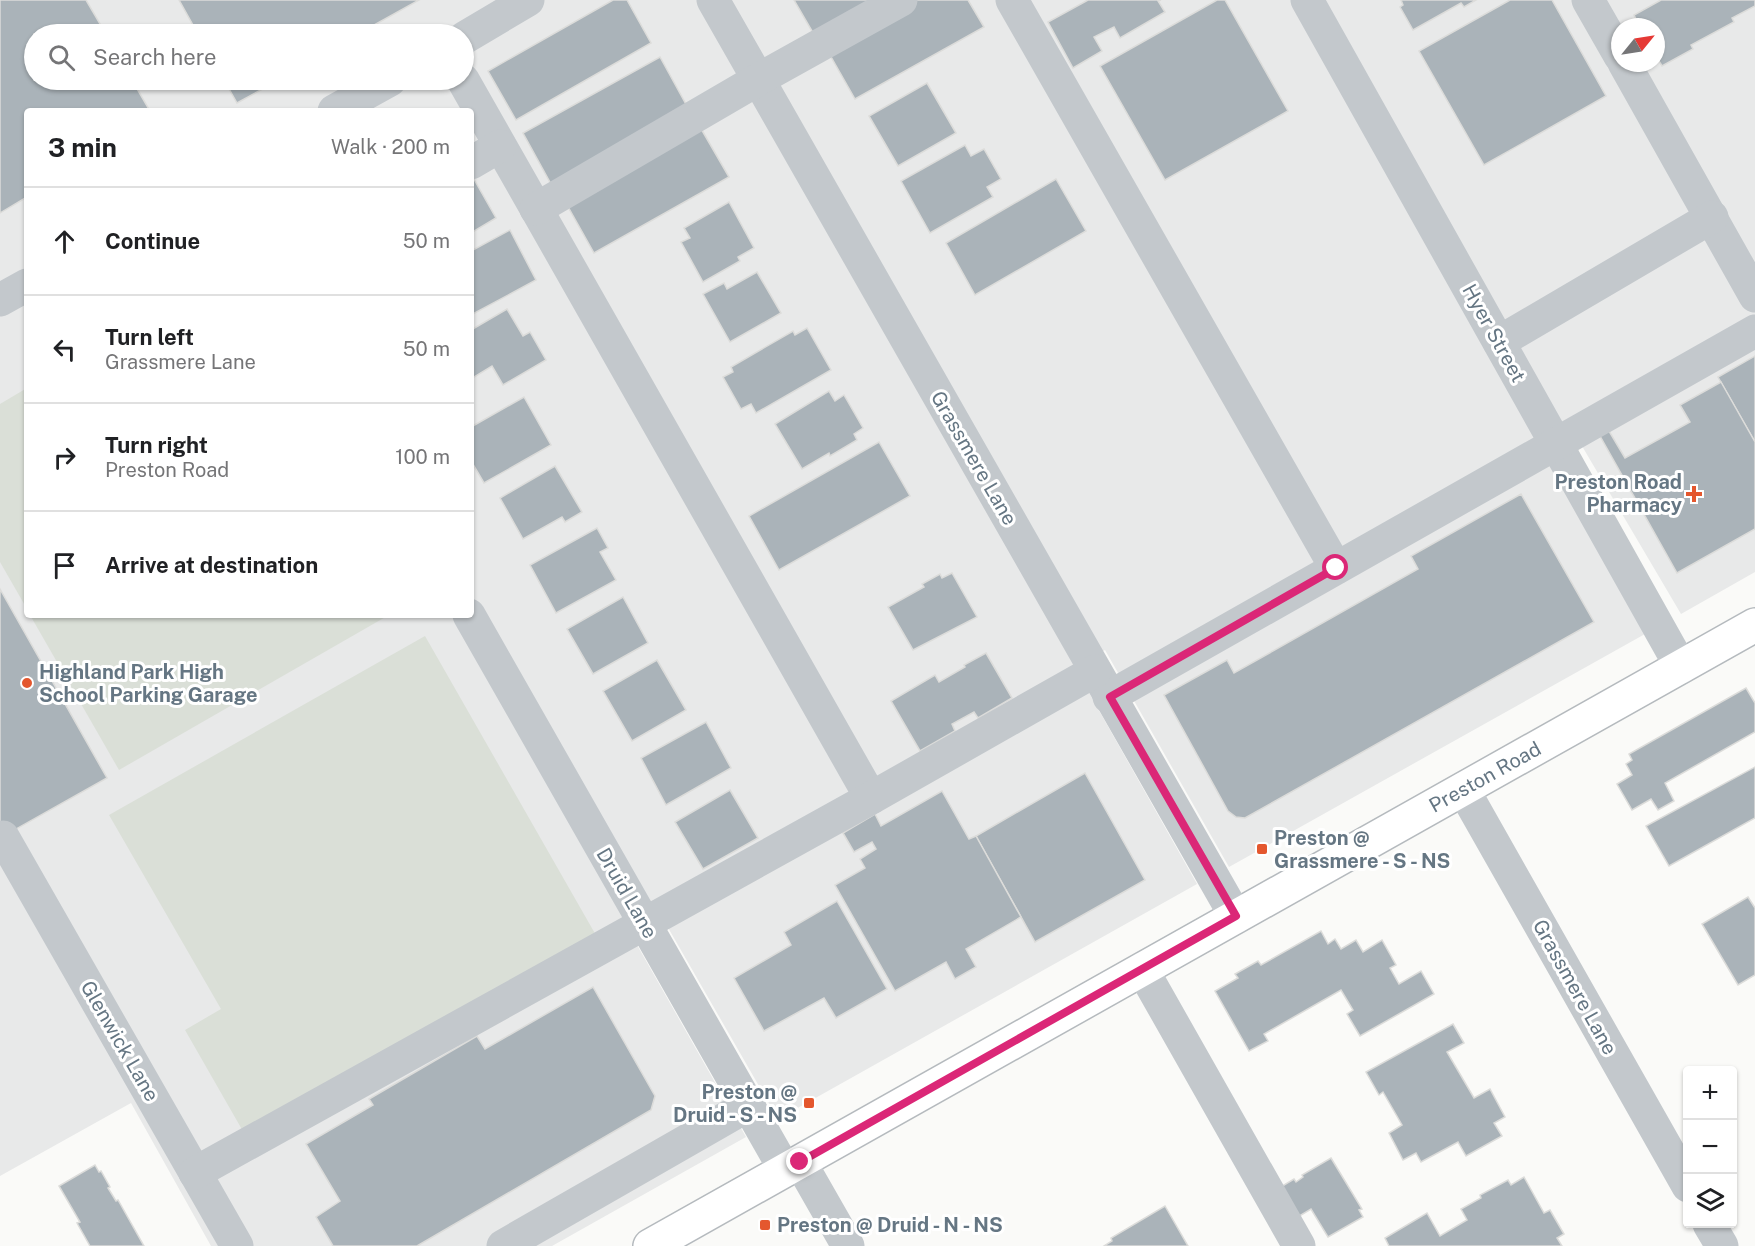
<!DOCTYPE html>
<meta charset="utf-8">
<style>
body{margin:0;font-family:"Public Sans",sans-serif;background:#f6f6f6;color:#202124}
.controls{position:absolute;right:18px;bottom:18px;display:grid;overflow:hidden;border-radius:6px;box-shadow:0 2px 4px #0004}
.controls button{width:54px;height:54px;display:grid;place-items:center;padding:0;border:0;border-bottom:2px solid #e0e0e0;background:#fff;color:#202124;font:30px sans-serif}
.compass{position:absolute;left:1611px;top:18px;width:54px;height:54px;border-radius:50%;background:#fff;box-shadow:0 2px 4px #0004;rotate:60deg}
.stop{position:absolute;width:18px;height:18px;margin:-14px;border:4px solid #db2777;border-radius:50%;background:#fff}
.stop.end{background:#db2777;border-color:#fff;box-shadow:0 2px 6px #0008}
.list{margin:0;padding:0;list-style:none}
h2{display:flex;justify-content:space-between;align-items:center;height:78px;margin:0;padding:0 24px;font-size:26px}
h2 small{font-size:20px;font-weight:400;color:#757577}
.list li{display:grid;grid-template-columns:39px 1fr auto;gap:18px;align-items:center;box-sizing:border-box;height:108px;padding:0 24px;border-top:2px solid #e0e0e0}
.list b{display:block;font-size:22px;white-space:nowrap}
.list p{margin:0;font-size:20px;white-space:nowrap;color:#757577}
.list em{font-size:20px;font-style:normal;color:#757577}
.icon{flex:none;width:33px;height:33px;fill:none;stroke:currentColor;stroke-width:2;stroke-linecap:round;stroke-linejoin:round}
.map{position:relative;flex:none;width:1755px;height:1246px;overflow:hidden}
.search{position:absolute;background:#fff;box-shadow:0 2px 4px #0004;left:24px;top:24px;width:450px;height:66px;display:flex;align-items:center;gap:15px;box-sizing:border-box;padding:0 21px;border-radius:33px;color:#757577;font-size:22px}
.panel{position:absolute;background:#fff;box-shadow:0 2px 4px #0004;left:24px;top:108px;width:450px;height:510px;border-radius:6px}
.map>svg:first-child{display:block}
.built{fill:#e8e9e9;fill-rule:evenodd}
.green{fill:#dadfd7}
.building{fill:#aab3b9;stroke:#dcdcda;stroke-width:1.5}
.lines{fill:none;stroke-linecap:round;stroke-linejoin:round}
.major-casing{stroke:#b5babe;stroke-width:36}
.minor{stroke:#c3c8cc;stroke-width:33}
.major{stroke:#fff;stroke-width:33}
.route{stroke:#db2777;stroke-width:8}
.poi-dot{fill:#e4572e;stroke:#fff;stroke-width:2}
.labels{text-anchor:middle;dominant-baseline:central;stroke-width:6;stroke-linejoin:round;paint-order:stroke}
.street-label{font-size:20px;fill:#657683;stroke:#fff}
.poi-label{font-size:20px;font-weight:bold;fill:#657683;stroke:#fff;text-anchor:start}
</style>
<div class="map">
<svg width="1755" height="1246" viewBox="0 0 1755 1246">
<rect width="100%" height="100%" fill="#fafaf8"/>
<path class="built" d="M 0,0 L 1755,0 L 1755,572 L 1681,614 L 1569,424 L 1645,634 L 1229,867 L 1105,650 L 1075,668 L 1197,884 L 778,1119 L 655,905 L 624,922 L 746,1137 L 552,1246 L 211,1246 L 131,1103 L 0,1176 ZM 1620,27 L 1656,27 L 1656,63 L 1620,63 ZM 34,34 L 464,34 L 464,80 L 34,80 ZM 27,111 L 471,111 L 471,615 L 27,615 Z"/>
<g class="green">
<path d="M 27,388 L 27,609 L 0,562 L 0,404 Z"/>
<path d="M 30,615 L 389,615 L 119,770 Z"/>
<path d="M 425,636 L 597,937 L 248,1140 L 185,1030 L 221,1009 L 109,815 Z"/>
</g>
<g class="building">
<path d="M 0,0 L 86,0 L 106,34 L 34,34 L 34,80 L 132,80 L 150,111 L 27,111 L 27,197 L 0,213 Z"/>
<path d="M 179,0 L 419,0 L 358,34 L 198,34 Z"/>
<path d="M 613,0 L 627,0 L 651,43 L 516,120 L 488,71 Z"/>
<path d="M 794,0 L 882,0 L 816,38 Z"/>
<path d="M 910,0 L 968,0 L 984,27 L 855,99 L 826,48 Z"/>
<path d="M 1088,0 L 1161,0 L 1158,1 L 1165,12 L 1120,38 L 1114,27 L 1094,37 L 1102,51 L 1073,68 L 1048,22 Z"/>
<path d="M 1217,0 L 1225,0 L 1288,111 L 1165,180 L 1100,66 Z"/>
<path d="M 1401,0 L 1476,0 L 1464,7 L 1461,3 L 1413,30 L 1400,7 L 1403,5 Z"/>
<path d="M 1510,0 L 1552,0 L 1606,96 L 1484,165 L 1419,51 Z"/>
<path d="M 1661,0 L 1755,0 L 1755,6 L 1732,18 L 1734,22 L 1691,45 L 1693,49 L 1662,66 L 1656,56 L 1656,27 L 1640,27 L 1634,15 Z"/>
<path d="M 660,57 L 688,108 L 551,184 L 523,133 Z"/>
<path d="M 224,80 L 279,80 L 237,103 Z"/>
<path d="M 927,83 L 956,133 L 898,166 L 869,116 Z"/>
<path d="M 696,120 L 729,177 L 594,253 L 562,196 Z"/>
<path d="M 965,145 L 971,156 L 984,149 L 1001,179 L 987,187 L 993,197 L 930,233 L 901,181 Z"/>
<path d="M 471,174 L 496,218 L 471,233 Z"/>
<path d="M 1056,179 L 1086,231 L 975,295 L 946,243 Z"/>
<path d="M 729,202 L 754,248 L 738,257 L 740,261 L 703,282 L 681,242 L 690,238 L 684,228 Z"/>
<path d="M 510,230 L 536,280 L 471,315 L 471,251 Z"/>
<path d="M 757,272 L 781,313 L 730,342 L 703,294 L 724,283 L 727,289 Z"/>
<path d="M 507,309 L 523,336 L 530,332 L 546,360 L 503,385 L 492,366 L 471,379 L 471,330 Z"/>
<path d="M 807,328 L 831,370 L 756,413 L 751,404 L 741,409 L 723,377 L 733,372 L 731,367 L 793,331 L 795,335 Z"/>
<path d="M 1755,356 L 1755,442 L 1718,377 Z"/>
<path d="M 1721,382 L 1755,442 L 1755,529 L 1677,573 L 1600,436 L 1609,431 L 1625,458 L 1690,422 L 1680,405 Z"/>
<path d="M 829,391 L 835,401 L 844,395 L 863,428 L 854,434 L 857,440 L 830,456 L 829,453 L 802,469 L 775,424 Z"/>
<path d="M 524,397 L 551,445 L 484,483 L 471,461 L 471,427 Z"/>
<path d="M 879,442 L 910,496 L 779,570 L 749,516 Z"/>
<path d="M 555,466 L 582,512 L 565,522 L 562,517 L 523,539 L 500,498 Z"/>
<path d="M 1521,494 L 1594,622 L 1245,818 L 1236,817 L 1228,811 L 1164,695 L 1227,660 L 1234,673 L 1418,569 L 1411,556 Z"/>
<path d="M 597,528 L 608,548 L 600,552 L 616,580 L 556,613 L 530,565 Z"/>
<path d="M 952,573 L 977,617 L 913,650 L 888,607 L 924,587 L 922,584 L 940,574 L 942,578 Z"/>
<path d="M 0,589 L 107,778 L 0,838 Z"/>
<path d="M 623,597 L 648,643 L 593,674 L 567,629 Z"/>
<path d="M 986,653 L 1012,698 L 978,718 L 974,712 L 952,724 L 955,731 L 920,751 L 891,701 L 935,675 L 939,682 L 965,667 L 964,665 Z"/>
<path d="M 657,660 L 686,710 L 632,741 L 603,691 Z"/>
<path d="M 1746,688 L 1755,703 L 1755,732 L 1665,783 L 1674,801 L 1658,810 L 1651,799 L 1632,810 L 1617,784 L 1632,775 L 1626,764 L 1632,760 L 1629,754 Z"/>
<path d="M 706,722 L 731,768 L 666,805 L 641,758 Z"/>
<path d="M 1755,767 L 1755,818 L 1669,866 L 1646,826 Z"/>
<path d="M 1085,773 L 1145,880 L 1035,942 L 976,836 Z"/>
<path d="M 730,790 L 758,838 L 703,869 L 675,822 Z"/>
<path d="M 942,791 L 969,839 L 976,836 L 1021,917 L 966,949 L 976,967 L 955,979 L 946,962 L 895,991 L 835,885 L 865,868 L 860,859 L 876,849 L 872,842 L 854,852 L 843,833 L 875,814 L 881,826 Z"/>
<path d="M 1748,897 L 1755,908 L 1755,975 L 1738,985 L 1702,924 Z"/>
<path d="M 837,901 L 887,989 L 836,1018 L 824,998 L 764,1031 L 734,978 L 791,945 L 784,932 Z"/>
<path d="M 1321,931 L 1328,944 L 1335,939 L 1341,949 L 1356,940 L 1363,952 L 1382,940 L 1396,965 L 1390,968 L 1399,984 L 1421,971 L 1434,994 L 1360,1036 L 1347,1014 L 1353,1010 L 1341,990 L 1264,1034 L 1268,1041 L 1249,1051 L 1215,991 L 1238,978 L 1235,974 L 1258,961 L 1261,965 Z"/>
<path d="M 593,987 L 655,1096 L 651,1110 L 417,1246 L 333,1246 L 316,1217 L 340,1201 L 306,1144 L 373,1105 L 369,1099 L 477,1036 L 485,1049 Z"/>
<path d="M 1453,1024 L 1464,1043 L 1447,1052 L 1474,1098 L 1490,1089 L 1505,1117 L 1494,1123 L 1502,1136 L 1466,1156 L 1458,1142 L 1421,1162 L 1416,1153 L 1403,1160 L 1389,1133 L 1402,1125 L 1383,1092 L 1379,1095 L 1366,1072 Z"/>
<path d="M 1331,1158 L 1362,1209 L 1359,1210 L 1363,1217 L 1328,1237 L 1311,1209 L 1291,1221 L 1274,1191 L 1294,1179 L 1296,1182 L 1303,1177 L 1302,1175 Z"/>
<path d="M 95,1165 L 99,1172 L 101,1171 L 110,1187 L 108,1188 L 116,1201 L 118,1200 L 144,1246 L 90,1246 L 77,1223 L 80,1222 L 59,1186 Z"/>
<path d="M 1524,1177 L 1544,1213 L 1550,1210 L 1564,1234 L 1557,1238 L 1562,1246 L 1389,1246 L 1385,1238 L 1427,1213 L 1440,1236 L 1467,1220 L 1461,1209 L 1481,1198 L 1480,1195 L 1508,1180 L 1511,1185 Z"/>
<path d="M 1165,1206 L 1188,1246 L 1104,1246 L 1112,1241 L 1111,1238 Z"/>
</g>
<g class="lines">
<defs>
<path id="major" d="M 650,1246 L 1755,625"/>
</defs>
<use href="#major" class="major-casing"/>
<g class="minor">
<path d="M 713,0 L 1236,917"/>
<path d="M 1012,0 L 1336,568"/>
<path d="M 1307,0 L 1681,667"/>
<path d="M 1588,0 L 1620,56"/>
<path d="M 464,38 L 528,0"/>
<path d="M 1624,63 L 1755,296"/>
<path d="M 463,80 L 871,798"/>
<path d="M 334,111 L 390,80"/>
<path d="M 471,163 L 500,146"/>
<path d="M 536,209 L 759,79 L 901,0"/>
<path d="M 0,300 L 27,285"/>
<path d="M 1499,342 L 1712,217"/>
<path d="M 469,615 L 785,1170"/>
<path d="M 1109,697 L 1755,331"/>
<path d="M 1463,789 L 1688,1186"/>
<path d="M 3,837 L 237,1246"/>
<path d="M 1142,969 L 1299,1246"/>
<path d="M 800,1162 L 848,1246"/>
<path d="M 195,1173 L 871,798 L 1095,671"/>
<path d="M 1709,1224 L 1722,1246"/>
<path d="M 503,1246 L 749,1105"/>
</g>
<use href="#major" class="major"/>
</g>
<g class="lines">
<path class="route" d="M 800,1162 L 1236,916 L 1110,697 L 1336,568"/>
</g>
<g class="poi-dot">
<path d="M1691 485h6v6h6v6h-6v6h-6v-6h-6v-6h6z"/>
<circle cx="27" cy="683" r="6"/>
<rect x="1256" y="843" width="12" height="12" rx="3"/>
<rect x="803" y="1097" width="12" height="12" rx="3"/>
<rect x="759" y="1219" width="12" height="12" rx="3"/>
</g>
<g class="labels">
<g class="street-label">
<text transform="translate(1494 333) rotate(61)">Hyer Street</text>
<text transform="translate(974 458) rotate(60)">Grassmere Lane</text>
<text transform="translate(1485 777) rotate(-29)">Preston Road</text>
<text transform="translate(627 893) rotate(60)">Druid Lane</text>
<text transform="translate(1575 987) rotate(61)">Grassmere Lane</text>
<text transform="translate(120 1041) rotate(60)">Glenwick Lane</text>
</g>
<g class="poi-label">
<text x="1682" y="482" text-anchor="end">Preston Road<tspan x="1682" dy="23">Pharmacy</tspan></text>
<text x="39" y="672">Highland Park High<tspan x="39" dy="23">School Parking Garage</tspan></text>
<text x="1274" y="838">Preston @<tspan x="1274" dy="23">Grassmere - S - NS</tspan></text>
<text x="797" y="1092" text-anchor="end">Preston @<tspan x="797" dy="23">Druid - S - NS</tspan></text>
<text x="777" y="1225">Preston @ Druid - N - NS</text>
</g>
</g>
</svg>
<div class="controls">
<button>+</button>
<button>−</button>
<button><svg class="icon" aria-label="layers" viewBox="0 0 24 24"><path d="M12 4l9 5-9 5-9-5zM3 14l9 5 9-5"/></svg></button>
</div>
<svg class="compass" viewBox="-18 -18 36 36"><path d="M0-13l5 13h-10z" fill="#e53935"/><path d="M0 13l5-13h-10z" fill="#757577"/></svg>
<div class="stop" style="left:1336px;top:568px"></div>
<div class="stop end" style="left:800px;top:1162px"></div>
<div class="search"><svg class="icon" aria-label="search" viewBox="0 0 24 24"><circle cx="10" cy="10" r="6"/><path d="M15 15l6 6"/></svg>Search here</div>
<section class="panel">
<h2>3 min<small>Walk · 200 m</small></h2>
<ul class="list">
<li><svg class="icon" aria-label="ahead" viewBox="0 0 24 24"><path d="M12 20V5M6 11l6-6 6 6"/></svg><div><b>Continue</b></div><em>50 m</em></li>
<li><svg class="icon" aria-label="left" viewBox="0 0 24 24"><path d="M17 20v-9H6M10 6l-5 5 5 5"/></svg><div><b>Turn left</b><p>Grassmere Lane</p></div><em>50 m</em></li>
<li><svg class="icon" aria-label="right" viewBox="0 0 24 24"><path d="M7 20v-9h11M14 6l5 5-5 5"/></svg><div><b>Turn right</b><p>Preston Road</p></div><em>100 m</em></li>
<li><svg class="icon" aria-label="arrive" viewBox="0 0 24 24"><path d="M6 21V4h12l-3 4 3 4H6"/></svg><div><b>Arrive at destination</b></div></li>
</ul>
</section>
</div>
